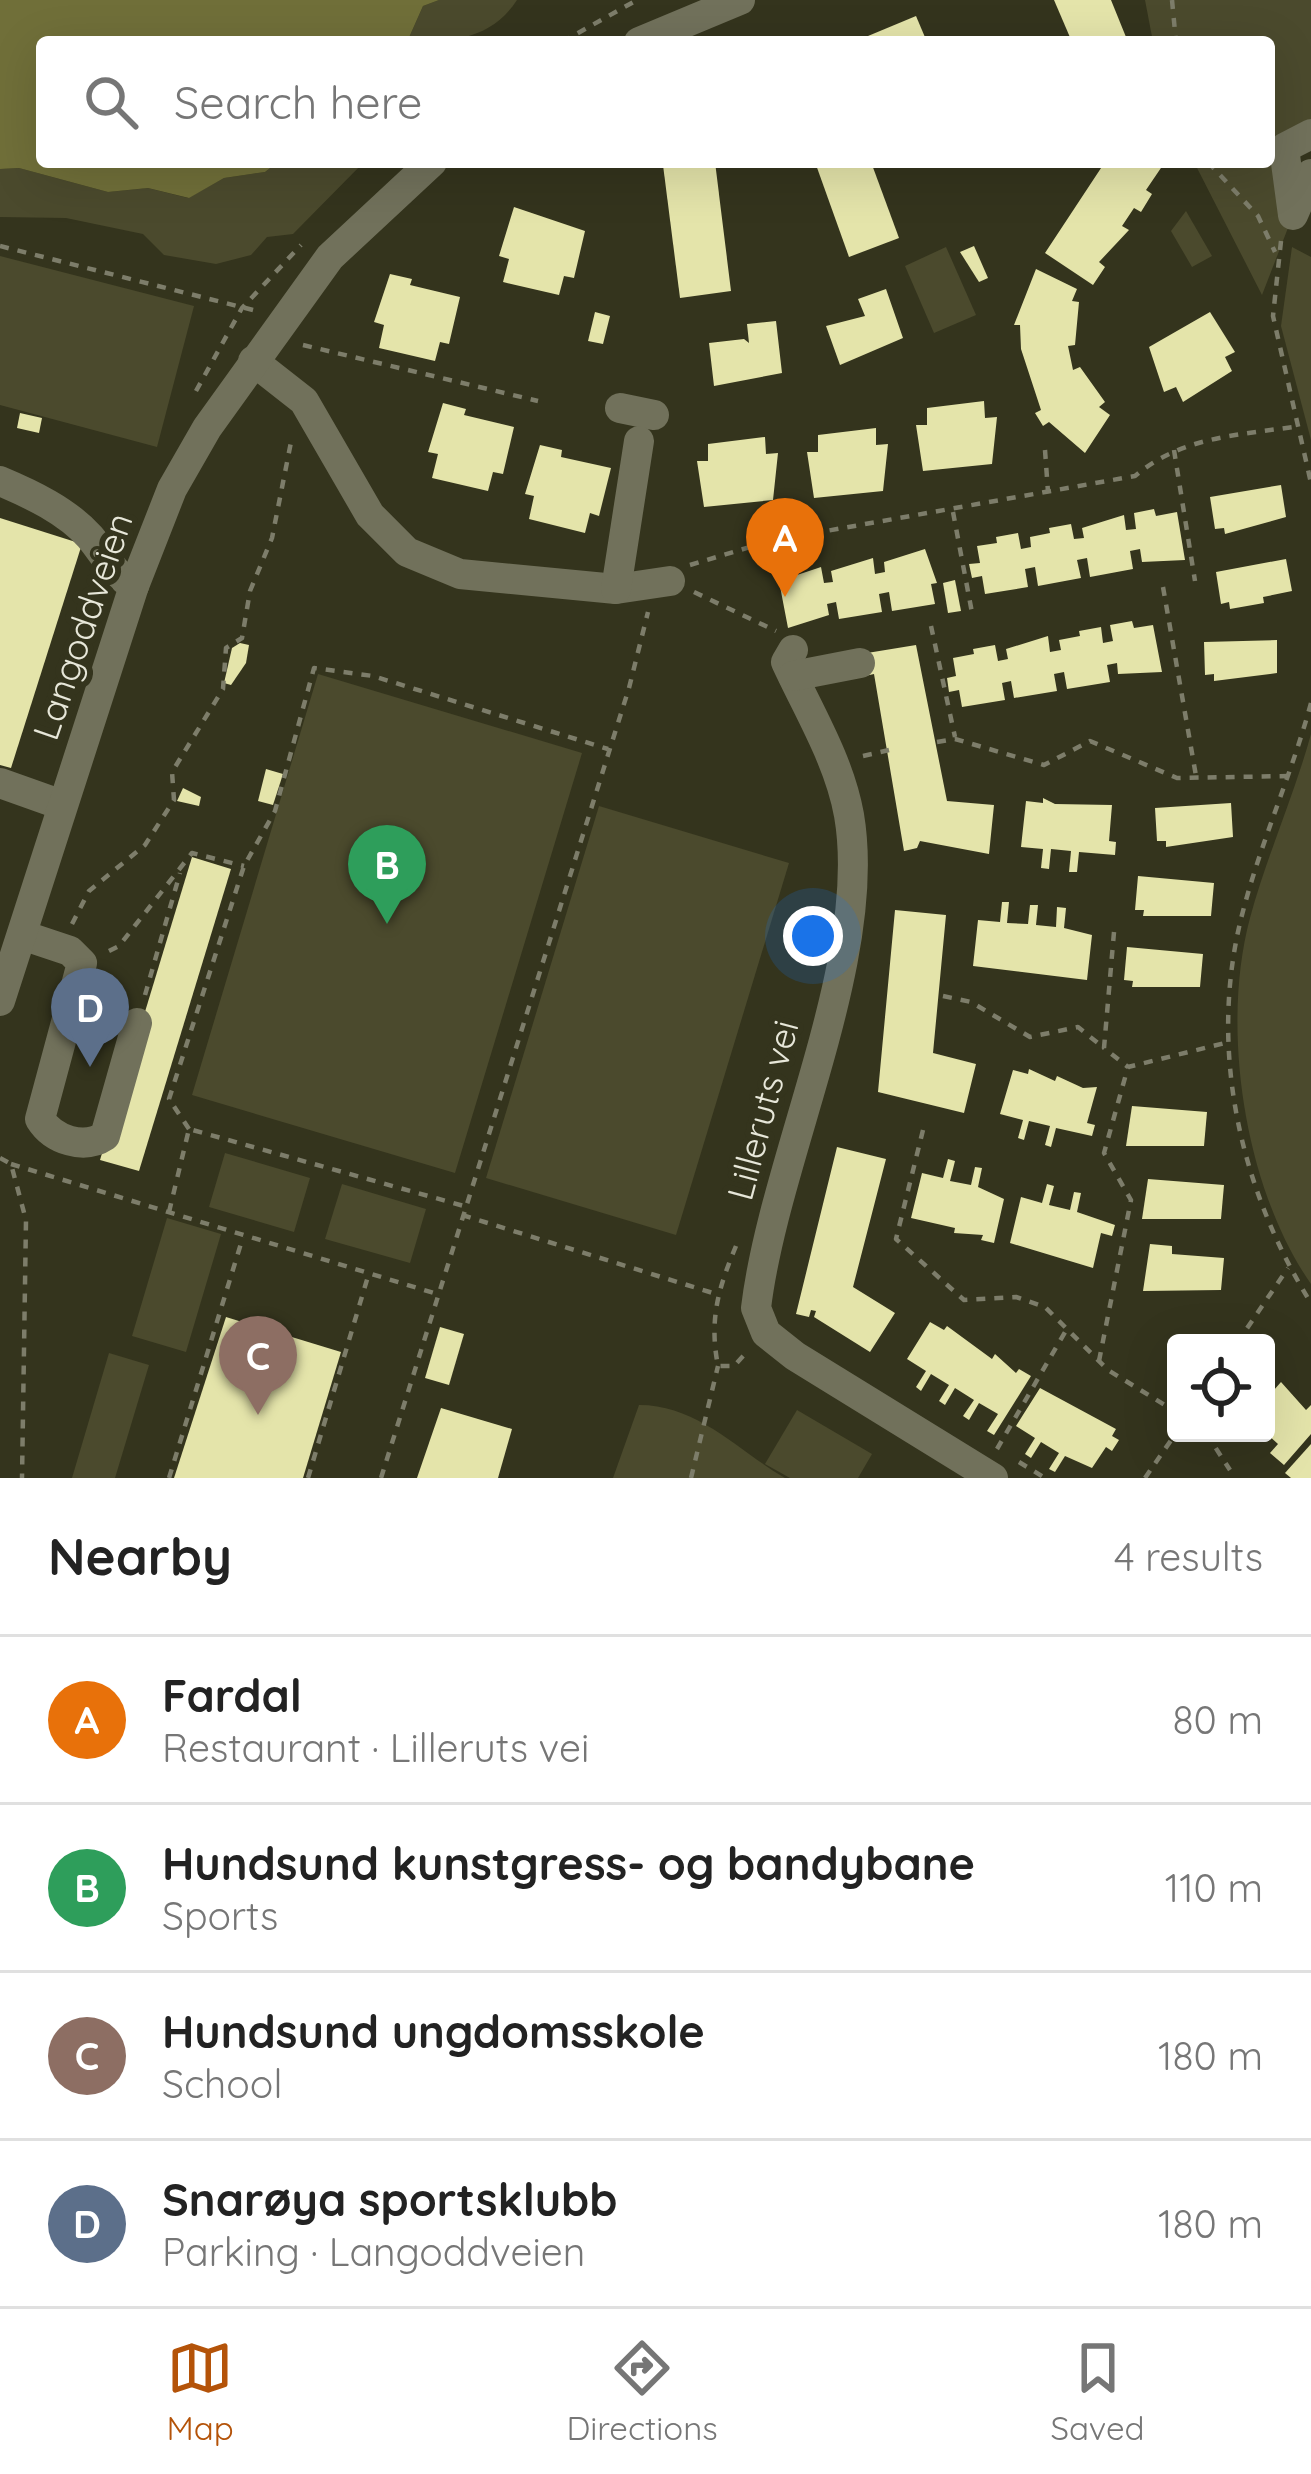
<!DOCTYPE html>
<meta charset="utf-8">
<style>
body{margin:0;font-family:Quicksand,sans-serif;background:#f2f2f2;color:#222}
.controls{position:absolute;right:36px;bottom:36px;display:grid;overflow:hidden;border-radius:12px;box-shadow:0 12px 48px #0002}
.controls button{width:108px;height:108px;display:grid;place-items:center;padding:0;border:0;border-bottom:3px solid #e0e0e0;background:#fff;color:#222;font:60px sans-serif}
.you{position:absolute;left:813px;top:936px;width:42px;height:42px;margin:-30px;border:9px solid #fff;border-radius:50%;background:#1a73e8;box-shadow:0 0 0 18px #1a73e833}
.badge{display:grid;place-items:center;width:78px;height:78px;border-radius:50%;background:#b45309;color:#fff;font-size:39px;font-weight:700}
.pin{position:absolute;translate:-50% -99px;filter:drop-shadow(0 3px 6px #0008)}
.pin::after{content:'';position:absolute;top:63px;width:42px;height:36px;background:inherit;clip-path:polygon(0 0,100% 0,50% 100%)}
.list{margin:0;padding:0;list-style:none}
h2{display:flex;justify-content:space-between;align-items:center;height:156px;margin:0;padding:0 48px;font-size:51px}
h2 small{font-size:39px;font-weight:400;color:#767676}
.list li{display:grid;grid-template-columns:78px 1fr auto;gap:36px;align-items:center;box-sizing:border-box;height:168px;padding:0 48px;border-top:3px solid #e0e0e0}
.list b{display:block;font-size:45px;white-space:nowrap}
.list p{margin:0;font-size:39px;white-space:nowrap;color:#767676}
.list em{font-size:39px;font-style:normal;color:#767676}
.icon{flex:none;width:66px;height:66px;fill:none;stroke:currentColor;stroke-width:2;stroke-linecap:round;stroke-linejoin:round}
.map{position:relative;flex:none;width:1311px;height:1478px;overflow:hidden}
.search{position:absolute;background:#fff;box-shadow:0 12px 48px #0002;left:36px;right:36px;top:36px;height:132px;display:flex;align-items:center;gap:30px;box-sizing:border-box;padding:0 42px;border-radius:12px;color:#767676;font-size:45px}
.sheet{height:828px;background:#fff}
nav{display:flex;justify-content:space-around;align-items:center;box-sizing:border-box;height:168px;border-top:3px solid #e0e0e0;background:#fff;font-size:33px;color:#767676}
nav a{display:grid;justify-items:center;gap:6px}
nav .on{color:#b45309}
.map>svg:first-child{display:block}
.green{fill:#4b4a2d}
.water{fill:#706f39}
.building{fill:#e4e4aa}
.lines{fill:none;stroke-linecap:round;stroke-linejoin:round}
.path{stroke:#7d7d6a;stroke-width:4.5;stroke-dasharray:9 9;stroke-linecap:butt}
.minor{stroke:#71715b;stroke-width:30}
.labels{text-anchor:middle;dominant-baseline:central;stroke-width:12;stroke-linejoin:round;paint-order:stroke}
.street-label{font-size:36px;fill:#e7e7d9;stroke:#34341d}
</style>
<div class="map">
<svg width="1311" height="1478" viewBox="0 0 1311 1478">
<rect width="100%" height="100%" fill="#34341d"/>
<g class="green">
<path d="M 439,0 L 517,0 C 491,40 451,42 407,42 L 423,6 Z"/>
<path d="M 1145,0 L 1311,0 L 1311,134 L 1284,148 L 1293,215 L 1262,295 L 1194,162 L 1269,162 L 1269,42 L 1153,42 Z"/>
<path d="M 278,162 L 364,162 L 293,234 L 267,237 L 251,255 L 216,264 L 164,255 L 143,234 L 66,218 L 0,217 L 0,169 L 19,168 L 108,192 L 148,188 L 188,198 L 224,178 L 265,172 Z"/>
<path d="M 1186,211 L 1212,256 L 1192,267 L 1171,231 Z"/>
<path d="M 946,247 L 976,315 L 934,333 L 905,266 Z"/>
<path d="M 1292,247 L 1311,257 L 1311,440 L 1281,326 Z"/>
<path d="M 0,256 L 194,306 L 157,447 L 0,405 Z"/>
<path d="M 318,674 L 582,753 L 455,1173 L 192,1095 Z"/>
<path d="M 1311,734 L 1311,1284 C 1245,1190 1220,1029 1250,918 C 1267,855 1294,796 1311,734 Z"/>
<path d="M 599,806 L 789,863 L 676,1235 L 486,1178 Z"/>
<path d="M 225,1153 L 310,1178 L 294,1232 L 209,1207 Z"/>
<path d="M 342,1184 L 426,1209 L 410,1263 L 325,1239 Z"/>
<path d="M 167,1218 L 221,1234 L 186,1352 L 132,1336 Z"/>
<path d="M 109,1353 L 149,1365 L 115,1478 L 72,1478 Z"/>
<path d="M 639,1405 C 698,1405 737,1450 785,1478 L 613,1478 Z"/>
<path d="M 797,1410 L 872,1454 L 858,1478 L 790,1478 L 765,1464 Z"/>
</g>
<path class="water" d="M 0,0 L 439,0 L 423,6 L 407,42 L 42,42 L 42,162 L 278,162 L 265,172 L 224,178 L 189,198 L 148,188 L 108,192 L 19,168 L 0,169 Z"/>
<g class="building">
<path d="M 1054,0 L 1111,0 L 1128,42 L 1072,42 Z"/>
<path d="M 916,16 L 927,42 L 870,42 L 868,36 Z"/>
<path d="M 715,162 L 731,291 L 680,298 L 663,165 Z"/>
<path d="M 815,162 L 871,162 L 899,238 L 849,257 Z"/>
<path d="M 1105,162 L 1165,162 L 1146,190 L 1152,194 L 1141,212 L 1134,208 L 1122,226 L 1129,230 L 1099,262 L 1105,267 L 1093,285 L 1045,253 Z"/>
<path d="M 514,207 L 585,231 L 574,278 L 564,276 L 559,295 L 503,282 L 509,259 L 499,256 Z"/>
<path d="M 974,246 L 988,278 L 979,282 L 960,252 Z"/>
<path d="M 1036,269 L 1077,289 L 1072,301 L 1079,302 L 1075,345 L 1068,346 L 1073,370 L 1080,367 L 1105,402 L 1099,407 L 1110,415 L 1085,453 L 1049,422 L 1043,426 L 1035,413 L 1041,410 L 1021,349 L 1020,325 L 1014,325 Z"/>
<path d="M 390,274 L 412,279 L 410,285 L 460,297 L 449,344 L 440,342 L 435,361 L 379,348 L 384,325 L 374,322 Z"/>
<path d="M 886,289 L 903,338 L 840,365 L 826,326 L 865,316 L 858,299 Z"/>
<path d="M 595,312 L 610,316 L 603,344 L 588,341 Z"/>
<path d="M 1210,312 L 1235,352 L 1225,357 L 1232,371 L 1183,402 L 1176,387 L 1164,392 L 1149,347 Z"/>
<path d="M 776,321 L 782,373 L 714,386 L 709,343 L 744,339 L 749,343 L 747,324 Z"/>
<path d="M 984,401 L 985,418 L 997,417 L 992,464 L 923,471 L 916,425 L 927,425 L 927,408 Z"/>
<path d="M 443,403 L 466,409 L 464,415 L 514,427 L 503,474 L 493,472 L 488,491 L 432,478 L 438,454 L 428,452 Z"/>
<path d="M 20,413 L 42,418 L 39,433 L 17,428 Z"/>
<path d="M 876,428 L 876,445 L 888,444 L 883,491 L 814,498 L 807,452 L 818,452 L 818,435 Z"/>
<path d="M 765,437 L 766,454 L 778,453 L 773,500 L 704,507 L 697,461 L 708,461 L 708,444 Z"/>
<path d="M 540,445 L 562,450 L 561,457 L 611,468 L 599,516 L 590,513 L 585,533 L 529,519 L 534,496 L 525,494 Z"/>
<path d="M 1281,485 L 1286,517 L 1225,534 L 1224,528 L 1215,529 L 1210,497 Z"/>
<path d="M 1154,509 L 1156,516 L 1177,512 L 1185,560 L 1142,562 L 1140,549 L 1130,551 L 1133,569 L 1090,577 L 1087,558 L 1077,560 L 1081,578 L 1038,586 L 1035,567 L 1025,569 L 1028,587 L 985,594 L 982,576 L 972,578 L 969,564 L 980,563 L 977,546 L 997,543 L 996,537 L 1018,533 L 1021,549 L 1031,547 L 1030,537 L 1050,533 L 1049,528 L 1071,524 L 1074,539 L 1084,538 L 1082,528 L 1124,515 L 1126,530 L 1136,529 L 1134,513 Z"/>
<path d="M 0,518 L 82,544 L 11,768 L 0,765 Z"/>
<path d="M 925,549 L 937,583 L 931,584 L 935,604 L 892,611 L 889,592 L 879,594 L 882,612 L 839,619 L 836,602 L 827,604 L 829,615 L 788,628 L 779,581 L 821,567 L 824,583 L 833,582 L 831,571 L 873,558 L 875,574 L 885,572 L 884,562 Z"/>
<path d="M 1286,559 L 1292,591 L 1263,597 L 1264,603 L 1230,609 L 1229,602 L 1221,604 L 1216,572 Z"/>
<path d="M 955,580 L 961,611 L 948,613 L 943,583 Z"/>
<path d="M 1132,621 L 1134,628 L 1153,625 L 1162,672 L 1118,674 L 1117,663 L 1107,665 L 1110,682 L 1067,689 L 1064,672 L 1054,674 L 1057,691 L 1014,698 L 1011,681 L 1002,683 L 1005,700 L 962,707 L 959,690 L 949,692 L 947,678 L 956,676 L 953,658 L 974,654 L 973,649 L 995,645 L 998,661 L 1008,659 L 1006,649 L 1048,636 L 1050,652 L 1061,650 L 1059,640 L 1080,636 L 1079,631 L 1101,627 L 1103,643 L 1113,641 L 1110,625 Z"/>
<path d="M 1277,640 L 1277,673 L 1214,681 L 1214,674 L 1205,675 L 1204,642 Z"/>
<path d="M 240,643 L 249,645 L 246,663 L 231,685 L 224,683 L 232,648 Z"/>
<path d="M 916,645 L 947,801 L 994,805 L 989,854 L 920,841 L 917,848 L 904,851 L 874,674 L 865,676 L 861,654 Z"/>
<path d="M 266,769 L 283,774 L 273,805 L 258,801 Z"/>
<path d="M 183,788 L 201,797 L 199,806 L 177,801 Z"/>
<path d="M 1043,798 L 1055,804 L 1112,805 L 1109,841 L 1116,842 L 1115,855 L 1079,852 L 1077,872 L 1069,872 L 1071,851 L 1051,849 L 1049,869 L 1041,868 L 1043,849 L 1021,847 L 1026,801 L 1043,803 Z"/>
<path d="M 1231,803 L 1233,837 L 1166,847 L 1166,841 L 1157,841 L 1155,808 Z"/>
<path d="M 192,857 L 231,869 L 139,1171 L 100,1160 Z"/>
<path d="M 1138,876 L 1214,883 L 1211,916 L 1143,916 L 1144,910 L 1135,910 Z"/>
<path d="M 1002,902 L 1009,902 L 1007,923 L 1028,924 L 1030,905 L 1038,905 L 1036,925 L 1056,927 L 1057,907 L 1066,908 L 1064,928 L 1092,935 L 1087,980 L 973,966 L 978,920 L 1000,922 Z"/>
<path d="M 895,910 L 946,915 L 933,1053 L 976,1064 L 964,1113 L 878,1092 Z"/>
<path d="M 1127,947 L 1203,954 L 1200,987 L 1132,987 L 1133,981 L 1124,980 Z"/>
<path d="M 1029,1069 L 1055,1081 L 1057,1076 L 1083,1088 L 1097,1087 L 1087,1123 L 1095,1125 L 1092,1136 L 1056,1128 L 1051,1147 L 1045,1145 L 1050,1126 L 1029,1121 L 1024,1140 L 1018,1138 L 1023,1120 L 1000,1114 L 1013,1070 L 1028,1074 Z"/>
<path d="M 1132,1106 L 1207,1112 L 1204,1146 L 1126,1146 Z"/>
<path d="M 837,1147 L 886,1159 L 853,1287 L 895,1313 L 870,1352 L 814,1317 L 816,1311 L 811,1310 L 809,1317 L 796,1314 Z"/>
<path d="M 948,1159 L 955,1161 L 950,1181 L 971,1185 L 975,1167 L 982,1168 L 978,1187 L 1004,1199 L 994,1243 L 981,1240 L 983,1235 L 954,1233 L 955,1228 L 911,1218 L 922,1173 L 943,1178 Z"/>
<path d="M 1148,1179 L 1224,1185 L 1221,1219 L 1142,1219 Z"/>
<path d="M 1047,1184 L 1054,1186 L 1049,1205 L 1070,1210 L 1074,1192 L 1081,1193 L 1077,1212 L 1115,1225 L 1112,1236 L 1101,1233 L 1093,1268 L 1010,1243 L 1021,1197 L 1042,1203 Z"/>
<path d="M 1150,1244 L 1172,1246 L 1172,1254 L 1224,1258 L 1221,1290 L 1143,1291 Z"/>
<path d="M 226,1317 L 341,1352 L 303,1478 L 174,1478 Z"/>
<path d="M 930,1322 L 944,1330 L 947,1326 L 992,1359 L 995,1354 L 1016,1373 L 1019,1369 L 1031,1376 L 994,1435 L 987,1431 L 998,1414 L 979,1403 L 969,1420 L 963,1416 L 974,1400 L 955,1388 L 945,1405 L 939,1401 L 949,1385 L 931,1374 L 921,1391 L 916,1387 L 926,1371 L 907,1359 Z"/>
<path d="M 440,1327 L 464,1334 L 449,1385 L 425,1378 Z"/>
<path d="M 1281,1382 L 1306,1410 L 1311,1405 L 1311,1434 L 1284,1465 L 1270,1453 L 1278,1444 L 1266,1433 L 1266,1399 Z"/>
<path d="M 1040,1388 L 1116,1429 L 1112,1436 L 1119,1440 L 1112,1451 L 1106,1447 L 1092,1468 L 1065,1456 L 1055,1472 L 1049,1469 L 1059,1453 L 1041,1442 L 1031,1458 L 1025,1454 L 1035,1438 L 1016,1426 Z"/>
<path d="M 441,1408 L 512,1429 L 498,1478 L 417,1478 Z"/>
<path d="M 1311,1444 L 1311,1478 L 1291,1478 L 1285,1473 Z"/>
</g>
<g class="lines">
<g class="path">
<path d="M 1172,0 L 1176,42"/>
<path d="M 562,42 L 637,0"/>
<path d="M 1208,162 L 1258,216 L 1275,252"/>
<path d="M 1281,241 L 1273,316 L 1311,483"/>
<path d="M 0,246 L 257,311"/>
<path d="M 303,345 L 538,401"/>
<path d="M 196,391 L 242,308 L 301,245"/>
<path d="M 1045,450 L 1048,492"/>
<path d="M 1174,450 L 1195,581"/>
<path d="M 953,512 L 973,618"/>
<path d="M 690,565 L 770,541 L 1135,476 C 1182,436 1240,435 1300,426"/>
<path d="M 1163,587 L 1196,776"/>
<path d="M 694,592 L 776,631"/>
<path d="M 931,626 L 955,737"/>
<path d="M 1311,703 C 1291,777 1258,848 1240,923 C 1209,1054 1241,1191 1311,1303"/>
<path d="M 937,742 L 955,739 L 1044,765 L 1090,741 L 1177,778 L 1291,776"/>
<path d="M 863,756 L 889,750"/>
<path d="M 72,924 L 89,891 L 145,845 L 174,800 L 172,772 L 223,689 L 226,648 L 242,638 L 250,591 L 272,538 L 292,437"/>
<path d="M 1114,932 L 1104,1048 L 1128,1067"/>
<path d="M 109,951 L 119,946 L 192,853 L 244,866"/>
<path d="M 145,995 L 180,873"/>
<path d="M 943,996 L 971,1002 L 1030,1037 L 1078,1027 L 1104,1048"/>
<path d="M 189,1129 L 169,1099 L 244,866 L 275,811 L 314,668 L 373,676 L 608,749"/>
<path d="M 923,1130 L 896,1239 L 964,1300 L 1016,1297 L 1045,1307 L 1108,1370 L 1176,1412"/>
<path d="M 0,1158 L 11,1164 L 26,1220 L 22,1478"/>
<path d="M 11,1164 L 437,1294"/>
<path d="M 169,1212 L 189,1129 L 464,1206"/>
<path d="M 462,1215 L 716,1294"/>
<path d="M 736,1246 C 718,1289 709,1320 718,1366 L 734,1366 L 745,1354"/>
<path d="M 1237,1343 L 1288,1268"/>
<path d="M 1099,1361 L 1131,1200 L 1104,1153 L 1128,1067 L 1229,1042"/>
<path d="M 1206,1433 L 1230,1470"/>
<path d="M 997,1449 L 1068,1327"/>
<path d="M 1019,1462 L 1045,1478"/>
<path d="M 169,1478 L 243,1237"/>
<path d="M 308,1478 L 369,1273"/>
<path d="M 381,1478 L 629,688 L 648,612"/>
<path d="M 691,1478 L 718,1366"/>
<path d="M 1145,1478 L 1176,1433"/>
</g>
<g class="minor">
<path d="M 639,42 L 740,0"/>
<path d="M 1311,134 L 1284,148 L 1293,215 L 1311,174"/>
<path d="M 253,361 L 304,401 L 370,515 L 407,552 L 460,574 L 616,589 L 670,581"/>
<path d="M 620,408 L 654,415"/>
<path d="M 0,481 C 31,494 67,511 90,537 C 106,556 112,573 134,586"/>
<path d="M 616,589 L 639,441"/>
<path d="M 793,650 L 786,662 C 809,712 839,760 849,815 C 874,961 774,1158 756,1308 L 766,1333 L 795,1356 L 993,1478"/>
<path d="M 793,676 L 860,663"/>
<path d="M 0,783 L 62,805"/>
<path d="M 22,935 L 70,951 L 82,963 L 40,1119 C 53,1140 84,1150 105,1136 L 137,1023"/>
<path d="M 0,1001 L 134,586 L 172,489 L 207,428 L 330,257 L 432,162"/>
</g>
</g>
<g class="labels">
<g class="street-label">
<text transform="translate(82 626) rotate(-71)">Langoddveien</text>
<text transform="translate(762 1110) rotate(-75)">Lilleruts vei</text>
</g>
</g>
</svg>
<div class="controls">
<button><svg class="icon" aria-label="locate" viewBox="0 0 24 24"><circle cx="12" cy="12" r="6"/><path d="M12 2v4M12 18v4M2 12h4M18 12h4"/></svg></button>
</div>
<div class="you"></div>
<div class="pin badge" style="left:785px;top:597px;background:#e8710a">A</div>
<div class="pin badge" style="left:387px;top:924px;background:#2e9e5b">B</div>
<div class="pin badge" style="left:258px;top:1415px;background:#8d6e63">C</div>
<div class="pin badge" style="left:90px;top:1067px;background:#5c6f8a">D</div>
<div class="search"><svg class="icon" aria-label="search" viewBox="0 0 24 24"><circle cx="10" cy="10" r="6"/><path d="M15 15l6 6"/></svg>Search here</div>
</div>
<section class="sheet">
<h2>Nearby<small>4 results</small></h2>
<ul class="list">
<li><span class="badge" style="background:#e8710a">A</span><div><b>Fardal</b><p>Restaurant · Lilleruts vei</p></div><em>80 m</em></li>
<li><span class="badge" style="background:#2e9e5b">B</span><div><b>Hundsund kunstgress- og bandybane</b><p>Sports</p></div><em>110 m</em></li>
<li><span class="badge" style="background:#8d6e63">C</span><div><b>Hundsund ungdomsskole</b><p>School</p></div><em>180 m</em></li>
<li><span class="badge" style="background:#5c6f8a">D</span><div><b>Snarøya sportsklubb</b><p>Parking · Langoddveien</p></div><em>180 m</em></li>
</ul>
</section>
<nav>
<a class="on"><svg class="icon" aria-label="map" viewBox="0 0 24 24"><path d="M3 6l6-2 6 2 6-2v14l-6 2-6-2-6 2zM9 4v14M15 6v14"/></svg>Map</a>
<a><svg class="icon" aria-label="directions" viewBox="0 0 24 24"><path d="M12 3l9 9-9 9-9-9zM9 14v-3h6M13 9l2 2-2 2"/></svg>Directions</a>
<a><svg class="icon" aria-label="saved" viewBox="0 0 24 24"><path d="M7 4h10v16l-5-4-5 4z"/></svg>Saved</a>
</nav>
